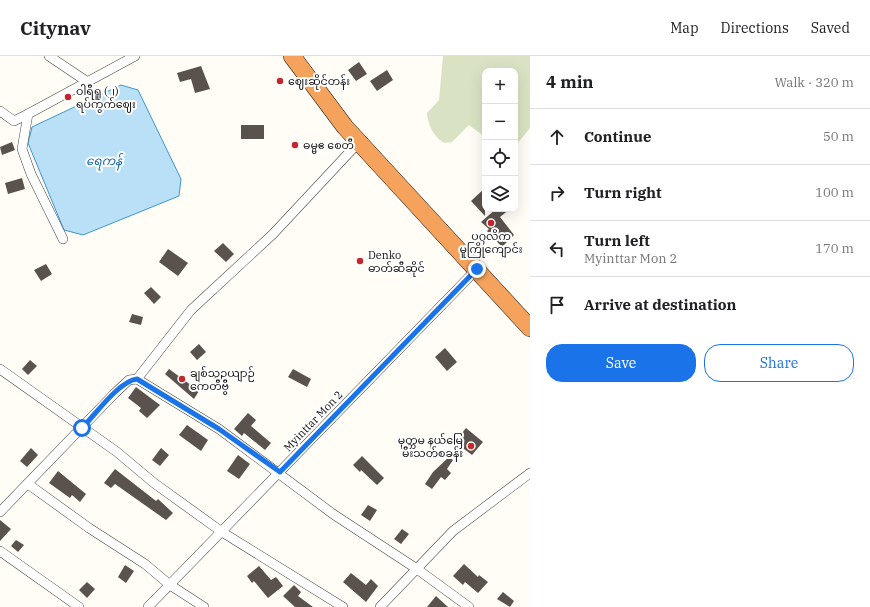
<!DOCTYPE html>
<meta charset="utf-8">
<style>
body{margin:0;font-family:"IBM Plex Serif","Noto Sans Myanmar",serif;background:#f2f2f2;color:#202124}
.controls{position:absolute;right:12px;top:12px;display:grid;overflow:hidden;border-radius:8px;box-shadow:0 4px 16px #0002}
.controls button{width:36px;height:36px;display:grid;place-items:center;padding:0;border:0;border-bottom:1px solid #e0e0e0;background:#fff;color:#202124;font:20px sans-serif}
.stop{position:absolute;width:12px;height:12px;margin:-9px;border:3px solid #1a73e8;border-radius:50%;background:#fff}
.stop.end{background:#1a73e8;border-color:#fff;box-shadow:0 1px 4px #0008}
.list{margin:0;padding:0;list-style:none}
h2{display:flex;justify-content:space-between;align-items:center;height:52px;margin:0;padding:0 16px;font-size:17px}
h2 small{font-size:13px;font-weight:400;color:#757577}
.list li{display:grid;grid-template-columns:26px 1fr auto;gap:12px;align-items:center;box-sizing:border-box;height:56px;padding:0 16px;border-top:1px solid #e0e0e0}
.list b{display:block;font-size:15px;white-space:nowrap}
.list p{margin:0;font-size:13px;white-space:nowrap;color:#757577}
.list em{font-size:13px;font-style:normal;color:#757577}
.actions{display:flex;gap:8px;padding:12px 16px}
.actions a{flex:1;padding:9px 0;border:1px solid #1a73e8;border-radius:16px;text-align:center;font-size:14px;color:#1a73e8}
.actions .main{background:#1a73e8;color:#fff}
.icon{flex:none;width:22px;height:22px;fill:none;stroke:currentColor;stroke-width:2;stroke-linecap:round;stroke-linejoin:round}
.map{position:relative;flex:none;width:530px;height:551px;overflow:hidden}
header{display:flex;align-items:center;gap:24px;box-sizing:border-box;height:56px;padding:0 20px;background:#fff;border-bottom:1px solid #e0e0e0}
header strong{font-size:19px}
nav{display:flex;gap:22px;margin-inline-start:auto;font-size:14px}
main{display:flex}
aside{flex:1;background:#fff}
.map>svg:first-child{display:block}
.cemetery{fill:#d9e3c4}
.water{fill:#b9e0f7;stroke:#3f96cf}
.building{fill:#5a524d}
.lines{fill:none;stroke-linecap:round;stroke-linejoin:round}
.street-casing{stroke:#444;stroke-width:10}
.highway-casing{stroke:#222;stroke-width:18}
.street{stroke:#fff;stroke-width:9}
.highway{stroke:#f5a25d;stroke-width:17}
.route{stroke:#1a73e8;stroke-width:5}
.poi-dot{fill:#c4262e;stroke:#fff;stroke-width:1.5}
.labels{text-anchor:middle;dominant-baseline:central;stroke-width:4;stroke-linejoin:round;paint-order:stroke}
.poi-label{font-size:11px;fill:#111;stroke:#fff;text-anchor:start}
.street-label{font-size:11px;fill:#111;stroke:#fff}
.water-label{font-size:12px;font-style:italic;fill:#1768a6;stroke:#fff}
</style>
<header>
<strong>Citynav</strong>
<nav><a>Map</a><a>Directions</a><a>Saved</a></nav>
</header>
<main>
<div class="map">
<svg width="530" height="551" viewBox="0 0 530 551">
<rect width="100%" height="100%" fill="#fffdf5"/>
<path class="cemetery" d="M 443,0 L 530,0 L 530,72 L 517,88 L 515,88 L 515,15 L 485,15 L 485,81 L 469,69 L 452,86 L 444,87 C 433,80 428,69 427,57 L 439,44 Z"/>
<path class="water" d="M 121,29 L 138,34 L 181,123 L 179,140 L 83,179 L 64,174 L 28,87 L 32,71 Z"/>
<g class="building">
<path d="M 359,6 L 367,18 L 356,25 L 348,14 Z"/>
<path d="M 201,10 L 210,33 L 195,37 L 191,23 L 180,26 L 177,17 Z"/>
<path d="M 387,14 L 393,24 L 377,35 L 370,25 Z"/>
<rect x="241" y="69" width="23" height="14"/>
<path d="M 12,86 L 15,94 L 2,99 L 0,91 Z"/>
<path d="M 22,122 L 25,133 L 8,138 L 5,127 Z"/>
<path d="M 485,132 L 485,160 L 471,145 Z"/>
<path d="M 496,153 L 510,153 L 500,161 L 514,179 L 502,191 L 487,175 L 489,173 L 481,166 Z"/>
<path d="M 223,187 L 234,198 L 226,206 L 214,195 Z"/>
<path d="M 168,193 L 188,207 L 178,220 L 159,206 Z"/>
<path d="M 46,208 L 52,218 L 41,225 L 34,214 Z"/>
<path d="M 151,231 L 161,241 L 154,248 L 144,237 Z"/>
<path d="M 132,258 L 143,261 L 141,269 L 129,266 Z"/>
<path d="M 199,288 L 206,296 L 197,304 L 190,296 Z"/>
<path d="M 445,292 L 457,306 L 447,315 L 435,301 Z"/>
<path d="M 30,304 L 37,310 L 28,319 L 22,313 Z"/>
<path d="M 169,313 L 199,335 L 194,343 L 165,318 Z"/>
<path d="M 293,313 L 311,323 L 307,331 L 288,321 Z"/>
<path d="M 136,331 L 160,349 L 147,362 L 139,355 L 141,352 L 128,342 Z"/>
<path d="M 248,357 L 256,364 L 251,370 L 271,387 L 265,394 L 244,377 L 242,380 L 234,373 Z"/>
<path d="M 187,369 L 208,384 L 201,395 L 179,379 Z"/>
<path d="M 466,372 L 483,386 L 472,399 L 455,386 Z"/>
<path d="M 31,392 L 38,399 L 27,411 L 20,405 Z"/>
<path d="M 161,392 L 169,399 L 160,410 L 152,404 Z"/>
<path d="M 238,399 L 250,408 L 239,423 L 227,415 Z"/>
<path d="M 362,400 L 384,422 L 377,429 L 361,414 L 360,416 L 353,409 Z"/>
<path d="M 449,401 L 453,404 L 447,413 L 451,417 L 445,424 L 441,421 L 432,433 L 425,428 L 433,416 Z"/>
<path d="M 115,413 L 156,445 L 158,443 L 173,457 L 166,464 L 115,428 L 111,432 L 104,427 Z"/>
<path d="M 58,415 L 86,438 L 80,446 L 72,439 L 70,442 L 49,427 Z"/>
<path d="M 368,449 L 377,454 L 370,465 L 361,459 Z"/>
<path d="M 0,464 L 11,473 L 0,485 Z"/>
<path d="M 402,473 L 409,478 L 401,488 L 394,483 Z"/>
<path d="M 16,484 L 24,489 L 18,496 L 11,490 Z"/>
<path d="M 464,508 L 478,521 L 479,519 L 488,526 L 478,537 L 465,526 L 463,529 L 453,520 Z"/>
<path d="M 125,509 L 134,515 L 126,527 L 118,521 Z"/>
<path d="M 259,510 L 271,524 L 276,521 L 283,530 L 268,542 L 254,525 L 252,527 L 247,520 Z"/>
<path d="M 351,517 L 366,529 L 371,523 L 378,530 L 366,546 L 343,526 Z"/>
<path d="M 87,526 L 95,533 L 87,542 L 79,534 Z"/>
<path d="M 294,529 L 301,536 L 298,540 L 313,551 L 295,551 L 283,540 Z"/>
<path d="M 503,536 L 514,545 L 510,551 L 497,543 Z"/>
<path d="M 436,540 L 448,551 L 427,551 Z"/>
</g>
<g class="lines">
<defs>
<g id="street">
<path d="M 49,0 L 86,25"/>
<path d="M 0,55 L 14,65 L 28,58"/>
<path d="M 63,183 L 31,118 L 22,93 L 28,58 L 135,0"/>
<path d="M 0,313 L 117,396 L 154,427 L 222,476 L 343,551"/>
<path d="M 137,323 L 191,254 L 273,178 L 359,86"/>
<path d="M 28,428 L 89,472 L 145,508 L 170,529 L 204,551"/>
<path d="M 0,456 L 115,337 L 129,324 L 137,323 L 219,373 L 333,458 L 417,513 L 469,551"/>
<path d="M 0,495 L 79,551"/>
<path d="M 148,551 L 477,213"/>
<path d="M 380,551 L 453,475 L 530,417"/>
</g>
<path id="highway" d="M 292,0 L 345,71 L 530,272"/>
</defs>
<use href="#street" class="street-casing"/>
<use href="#highway" class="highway-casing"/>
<use href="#street" class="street"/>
<use href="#highway" class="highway"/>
</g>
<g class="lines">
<path class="route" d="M 82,372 C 95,359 119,325 137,323 L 219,373 L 280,416 L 477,213"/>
</g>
<g class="poi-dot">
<circle cx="280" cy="25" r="4"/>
<circle cx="68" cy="41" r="4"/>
<circle cx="295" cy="89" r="4"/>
<circle cx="491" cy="167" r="4"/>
<circle cx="360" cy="205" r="4"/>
<circle cx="182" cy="323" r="4"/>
<circle cx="471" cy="390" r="4"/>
</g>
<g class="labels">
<g class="poi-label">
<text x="288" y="25">ဈေးဆိုင်တန်း</text>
<text x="76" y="35">ဝါရီရူ (၂)<tspan x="76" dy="13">ရပ်ကွက်ဈေး</tspan></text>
<text x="303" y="89">ဓမ္မဧ စေတီ</text>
<text x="491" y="180" text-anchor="middle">ပုဂ္ဂလိက<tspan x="491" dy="13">မူကြိုကျောင်း</tspan></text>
<text x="368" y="199">Denko<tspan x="368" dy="13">ဓာတ်ဆီဆိုင်</tspan></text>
<text x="190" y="317">ချစ်သူဥယျာဉ်<tspan x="190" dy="13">ကေတီဗွီ</tspan></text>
<text x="463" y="384" text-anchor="end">မုတ္တမ နယ်မြေ<tspan x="463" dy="13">မီးသတ်စခန်း</tspan></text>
</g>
<g class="street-label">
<text transform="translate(313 365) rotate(-46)">Myinttar Mon 2</text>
</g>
<g class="water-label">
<text x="104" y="104">ရေကန်</text>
</g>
</g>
</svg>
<div class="controls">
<button>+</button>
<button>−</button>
<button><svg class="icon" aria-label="locate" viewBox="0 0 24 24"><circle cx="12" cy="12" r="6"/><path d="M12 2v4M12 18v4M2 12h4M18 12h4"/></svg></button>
<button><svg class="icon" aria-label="layers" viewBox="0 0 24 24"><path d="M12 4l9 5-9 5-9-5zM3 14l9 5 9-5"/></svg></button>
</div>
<div class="stop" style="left:82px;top:372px"></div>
<div class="stop end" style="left:477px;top:213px"></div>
</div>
<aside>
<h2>4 min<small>Walk · 320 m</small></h2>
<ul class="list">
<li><svg class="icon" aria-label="ahead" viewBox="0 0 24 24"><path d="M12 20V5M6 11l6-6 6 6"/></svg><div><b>Continue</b></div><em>50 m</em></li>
<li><svg class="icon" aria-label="right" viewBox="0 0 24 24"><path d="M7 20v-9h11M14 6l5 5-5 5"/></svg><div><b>Turn right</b></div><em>100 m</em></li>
<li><svg class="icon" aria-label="left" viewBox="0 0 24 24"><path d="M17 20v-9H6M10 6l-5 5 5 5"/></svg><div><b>Turn left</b><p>Myinttar Mon 2</p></div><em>170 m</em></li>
<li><svg class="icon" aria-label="arrive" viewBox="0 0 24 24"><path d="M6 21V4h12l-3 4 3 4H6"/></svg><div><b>Arrive at destination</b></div></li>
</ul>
<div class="actions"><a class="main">Save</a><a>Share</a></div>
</aside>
</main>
